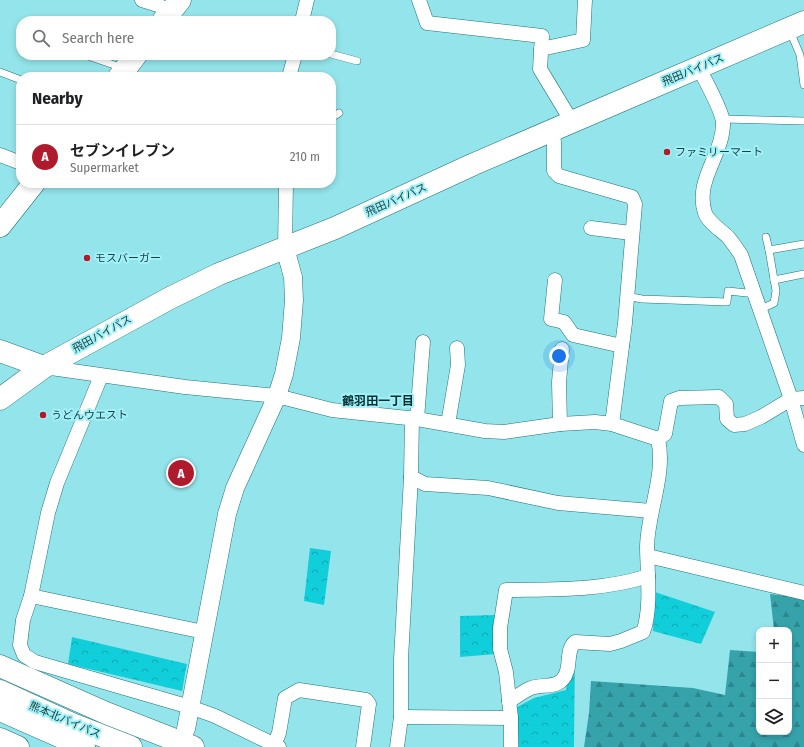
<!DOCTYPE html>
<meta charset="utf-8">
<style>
body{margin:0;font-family:"Fira Sans Condensed","Noto Sans JP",sans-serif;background:#f2f2f2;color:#202124}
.controls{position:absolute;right:12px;bottom:12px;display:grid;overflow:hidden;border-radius:8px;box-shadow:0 2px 6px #0003}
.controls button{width:36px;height:36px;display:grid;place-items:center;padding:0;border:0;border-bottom:1px solid #e0e0e0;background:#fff;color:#202124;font:20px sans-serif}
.you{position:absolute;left:559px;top:356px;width:14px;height:14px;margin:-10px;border:3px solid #fff;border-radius:50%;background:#1a73e8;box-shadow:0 0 0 6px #1a73e833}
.badge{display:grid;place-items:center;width:26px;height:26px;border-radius:50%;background:#af1b2c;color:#fff;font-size:13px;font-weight:700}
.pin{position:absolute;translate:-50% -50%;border:2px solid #fff;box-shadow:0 1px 4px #0006}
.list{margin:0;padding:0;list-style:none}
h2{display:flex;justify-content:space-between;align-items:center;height:52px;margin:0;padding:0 16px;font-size:17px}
h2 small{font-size:13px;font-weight:400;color:#757577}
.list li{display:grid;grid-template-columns:26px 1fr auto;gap:12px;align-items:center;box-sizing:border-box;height:64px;padding:0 16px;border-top:1px solid #e0e0e0}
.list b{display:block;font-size:15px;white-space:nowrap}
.list p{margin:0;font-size:13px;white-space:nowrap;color:#757577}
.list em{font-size:13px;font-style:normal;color:#757577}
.icon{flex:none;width:22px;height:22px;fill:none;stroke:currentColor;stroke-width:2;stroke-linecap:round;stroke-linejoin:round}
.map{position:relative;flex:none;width:804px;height:747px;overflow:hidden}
.search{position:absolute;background:#fff;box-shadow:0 2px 6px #0003;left:16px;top:16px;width:320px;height:44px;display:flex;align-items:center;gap:10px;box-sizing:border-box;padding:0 14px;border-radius:16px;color:#757577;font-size:15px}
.panel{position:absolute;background:#fff;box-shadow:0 2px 6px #0003;left:16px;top:72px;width:320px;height:116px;border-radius:16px}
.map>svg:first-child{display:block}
.forest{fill:url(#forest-firs)}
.park{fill:url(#park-crowns)}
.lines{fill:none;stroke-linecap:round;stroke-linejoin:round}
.service-casing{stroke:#1d747a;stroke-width:8}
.minor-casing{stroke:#1d747a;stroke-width:15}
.tertiary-casing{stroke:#1d747a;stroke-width:19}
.primary-casing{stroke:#1d747a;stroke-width:23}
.trunk-casing{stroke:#1d747a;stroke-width:23}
.service{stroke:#fff;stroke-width:7}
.minor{stroke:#fff;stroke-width:14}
.tertiary{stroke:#fff;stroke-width:18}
.primary{stroke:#fff;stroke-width:22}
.trunk{stroke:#fff;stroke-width:22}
.poi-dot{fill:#af1b2c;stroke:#a1f2f8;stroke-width:1.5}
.labels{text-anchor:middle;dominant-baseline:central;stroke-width:4;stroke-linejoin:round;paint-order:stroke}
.street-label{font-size:11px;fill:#1e4043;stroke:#a1f2f8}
.poi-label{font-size:11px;fill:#1e4043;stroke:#a1f2f8;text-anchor:start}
.neighbourhood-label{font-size:12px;font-weight:bold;fill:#013033;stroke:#a1f2f8}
</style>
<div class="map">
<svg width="804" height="747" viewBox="0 0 804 747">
<defs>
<pattern id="forest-firs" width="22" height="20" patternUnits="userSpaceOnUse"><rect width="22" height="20" fill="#36a3ab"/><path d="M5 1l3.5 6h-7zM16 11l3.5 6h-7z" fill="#2d868d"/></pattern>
<pattern id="park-crowns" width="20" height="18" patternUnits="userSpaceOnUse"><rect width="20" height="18" fill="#11cfda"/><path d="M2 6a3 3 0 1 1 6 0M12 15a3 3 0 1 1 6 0" fill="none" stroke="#0fa9b2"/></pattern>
</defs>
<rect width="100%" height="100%" fill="#94e5eb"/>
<path class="forest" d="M 770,594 L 804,598 L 804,747 L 584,747 L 589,713 L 591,681 L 693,688 L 725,695 L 730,650 L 759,652 L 759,732 L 789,732 L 789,630 L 774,630 Z"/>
<g class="park">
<path d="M 310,548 L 331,551 L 324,605 L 304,601 Z"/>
<path d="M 655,592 L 715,612 L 701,644 L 653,631 Z"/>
<path d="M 496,615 L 496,654 L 460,657 L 460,616 Z"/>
<path d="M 72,637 L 187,664 L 182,691 L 68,664 Z"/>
<path d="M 575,651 L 574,747 L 519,747 L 517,707 L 534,698 L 566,690 Z"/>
</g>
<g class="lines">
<defs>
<g id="service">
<path d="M 57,21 L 57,20"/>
<path d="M 790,31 L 800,55 L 804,85"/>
<path d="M 331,54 L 357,61"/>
<path d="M 85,55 L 123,68"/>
<path d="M 0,72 L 21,80"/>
<path d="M 331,118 L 339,113"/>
<path d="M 723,119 L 804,121"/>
<path d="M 766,237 L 769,250 L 804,244"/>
<path d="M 774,280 L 804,274"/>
<path d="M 626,296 L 642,299 L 727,302 L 728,291 L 747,293 L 755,291"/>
<path d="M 761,309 L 774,303 L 776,291 L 769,250"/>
</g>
<g id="minor">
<path d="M 142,0 L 158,5 L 170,12"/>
<path d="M 419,0 L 427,23 L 542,36 L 540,69 L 572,122"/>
<path d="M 302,21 L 307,0"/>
<path d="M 541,49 L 583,40 L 585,0"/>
<path d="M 699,68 C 705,80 722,110 723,122 C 724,154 694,180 705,213 C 708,222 722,231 728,237 C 733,243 737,249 741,255 L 791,399 L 804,445"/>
<path d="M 289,77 L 295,55"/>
<path d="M 552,131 L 554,142 L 554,171 L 559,176 L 632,197 L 635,204 L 625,323 L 612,424"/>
<path d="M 0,155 L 21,163"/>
<path d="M 591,228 L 631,233"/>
<path d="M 285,248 L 286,183"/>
<path d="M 555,280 L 551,319 L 564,322 L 573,335 L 622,346"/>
<path d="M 44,367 L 185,387 L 277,396 L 332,410 L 417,419 L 485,431 L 504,432 L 560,424 L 595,422 L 612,424 L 658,439"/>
<path d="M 101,376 L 57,483 L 48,513 L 31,596 L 23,620 L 20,645 L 24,655 L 35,662 L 190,707 L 215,716 L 279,747"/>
<path d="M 417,419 L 423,342"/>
<path d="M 448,424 L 458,365 L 457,348"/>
<path d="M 560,424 L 559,382 L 562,349"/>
<path d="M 658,439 L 665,434 L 671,401 L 679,398 L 719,397 L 726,404 L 727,419 L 734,425 L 745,424 L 761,417 L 791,399 L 804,398"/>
<path d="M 411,477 L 425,484 L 488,488 L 558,503 L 651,511"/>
<path d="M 648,556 L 804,593"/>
<path d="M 31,596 L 204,632"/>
<path d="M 509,701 C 517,697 523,691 531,688 C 544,683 561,691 567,671 C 570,661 567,649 575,642 L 610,644 L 621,641 L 643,632 C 652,610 647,569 647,546 C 648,511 666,474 658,439"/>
<path d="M 401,717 L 511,718"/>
<path d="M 274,745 L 279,733 L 285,698 L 299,690 L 366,700 L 369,704 L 363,747"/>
<path d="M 397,747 L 401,717 L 401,659 L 411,477 L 412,418"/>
<path d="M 511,747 L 511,718 L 506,672 L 500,649 L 500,628 L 506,590 C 552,589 603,591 648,576"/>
</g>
<path id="tertiary" d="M 186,729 L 227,514 L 235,488 L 277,396 L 284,374 L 291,338 L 294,300 L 293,277 L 285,248"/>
<g id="primary">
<path d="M 163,21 L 180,0"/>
<path d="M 119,77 L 136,55"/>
<path d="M 0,226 L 34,183"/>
<path d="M 0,351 L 44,367"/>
</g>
<g id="trunk">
<path d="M 0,399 L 44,367 L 170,298 L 219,274 L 335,228 L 474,164 L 804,22"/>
<path d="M 0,666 L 106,713 L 193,747"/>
<path d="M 0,691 L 72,724 L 131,747"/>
<path d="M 0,710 L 84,747"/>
<path d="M 0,739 L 18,747"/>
</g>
</defs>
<use href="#service" class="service-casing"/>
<use href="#minor" class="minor-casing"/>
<use href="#tertiary" class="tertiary-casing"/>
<use href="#primary" class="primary-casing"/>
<use href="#trunk" class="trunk-casing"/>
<use href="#service" class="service"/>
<use href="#minor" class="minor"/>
<use href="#tertiary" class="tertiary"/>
<use href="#primary" class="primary"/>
<use href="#trunk" class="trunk"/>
</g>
<g class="poi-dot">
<circle cx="667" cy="152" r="4"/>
<circle cx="87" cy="258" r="4"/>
<circle cx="43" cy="415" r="4"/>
</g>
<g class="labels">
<g class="street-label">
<text transform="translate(693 70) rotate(-23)">飛田バイパス</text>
<text transform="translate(396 200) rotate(-24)">飛田バイパス</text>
<text transform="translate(102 334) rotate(-29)">飛田バイパス</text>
<text transform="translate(65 720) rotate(23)">熊本北バイパス</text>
</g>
<g class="poi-label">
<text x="675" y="152">ファミリーマート</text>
<text x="95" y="258">モスバーガー</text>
<text x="51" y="415">うどんウエスト</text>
</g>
<g class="neighbourhood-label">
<text x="378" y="401">鶴羽田一丁目</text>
</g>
</g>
</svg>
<div class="controls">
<button>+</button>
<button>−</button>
<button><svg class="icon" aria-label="layers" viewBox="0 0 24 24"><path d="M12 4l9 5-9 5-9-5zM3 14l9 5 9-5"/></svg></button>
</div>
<div class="you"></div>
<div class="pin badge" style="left:181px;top:473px">A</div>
<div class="search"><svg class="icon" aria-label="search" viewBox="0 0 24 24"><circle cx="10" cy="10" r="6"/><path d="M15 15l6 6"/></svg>Search here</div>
<section class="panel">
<h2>Nearby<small></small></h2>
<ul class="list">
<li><span class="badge">A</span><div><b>セブンイレブン</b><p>Supermarket</p></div><em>210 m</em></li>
</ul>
</section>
</div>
